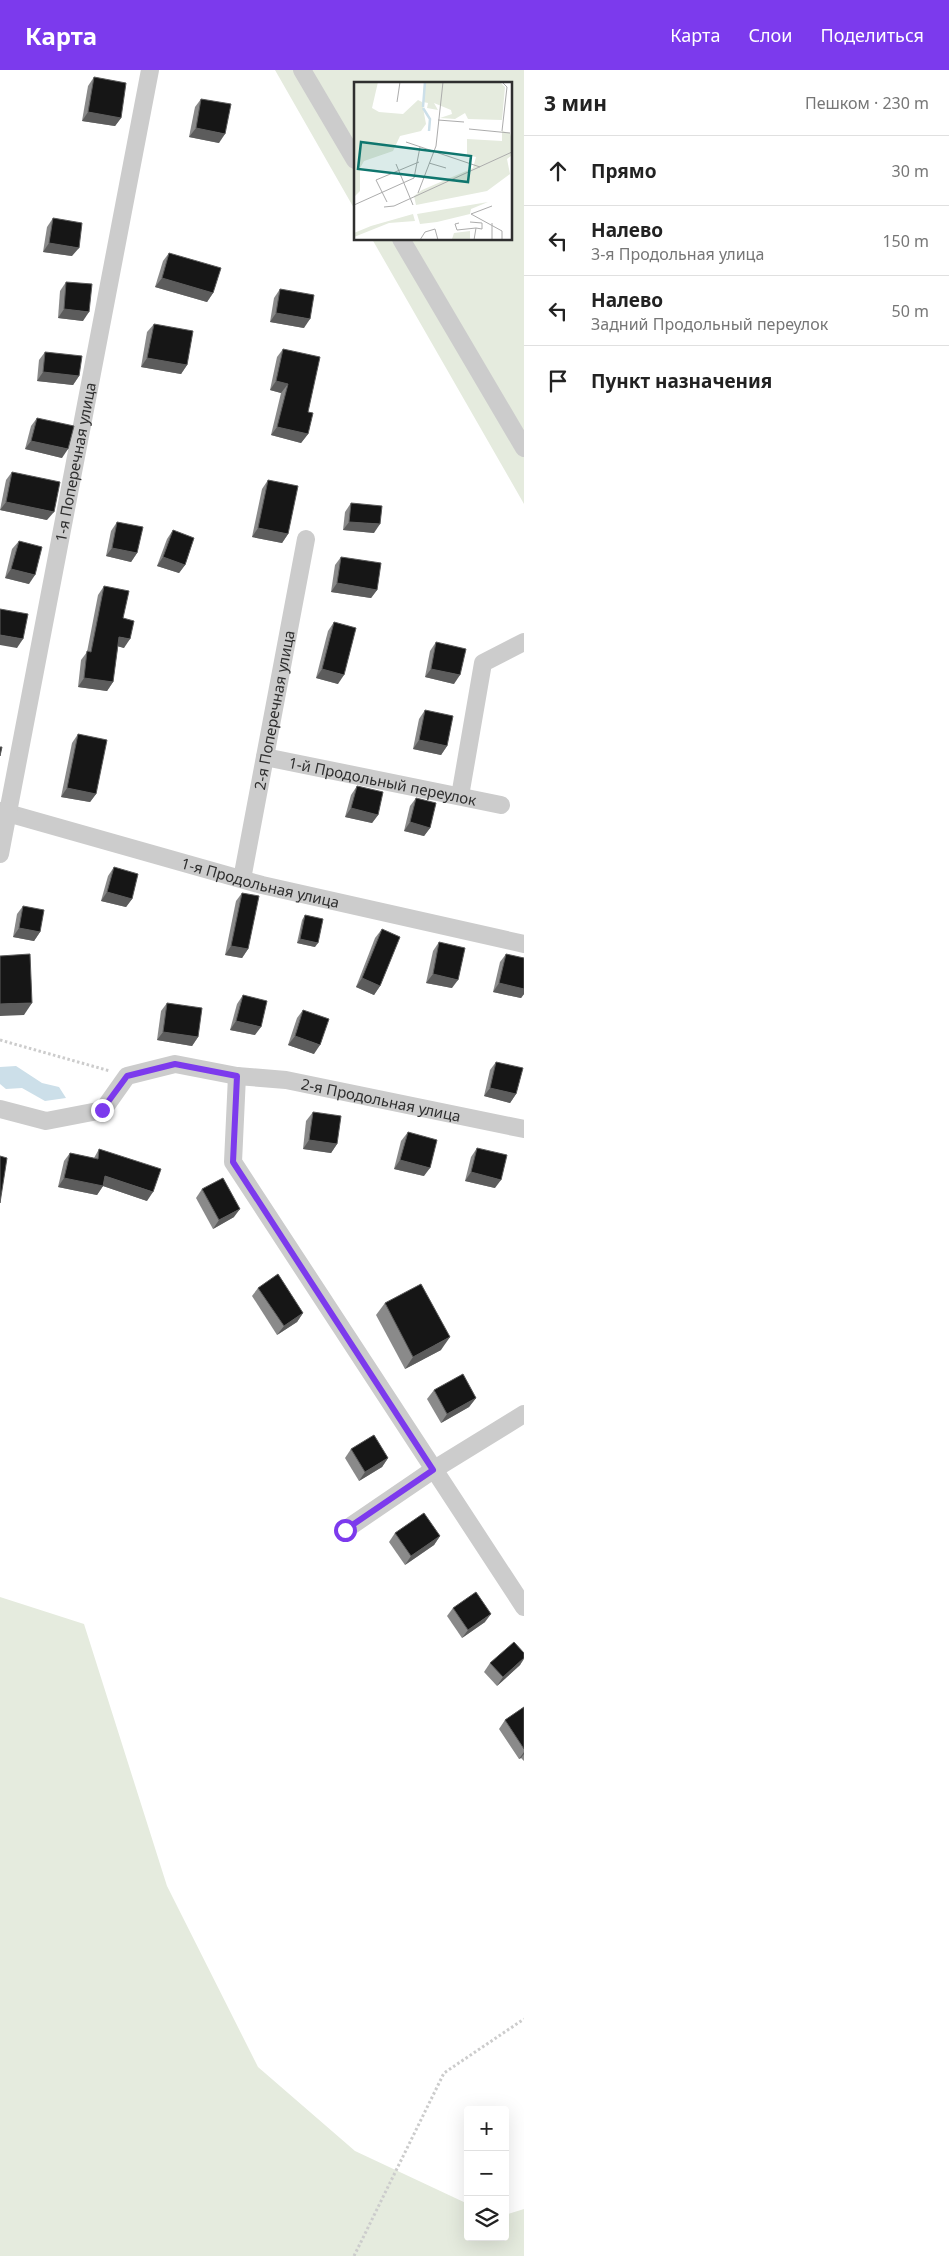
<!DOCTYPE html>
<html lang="ru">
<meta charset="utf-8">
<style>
body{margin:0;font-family:"Noto Sans",sans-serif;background:#f6f6f6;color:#222}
.controls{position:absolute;right:15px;bottom:15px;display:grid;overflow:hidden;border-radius:5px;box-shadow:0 5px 20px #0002}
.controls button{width:45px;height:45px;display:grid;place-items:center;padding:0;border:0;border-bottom:1px solid #e0e0e0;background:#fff;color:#222;font:25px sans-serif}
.stop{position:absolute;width:15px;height:15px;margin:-11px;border:4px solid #7c3aed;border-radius:50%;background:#fff}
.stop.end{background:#7c3aed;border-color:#fff;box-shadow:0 1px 5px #0008}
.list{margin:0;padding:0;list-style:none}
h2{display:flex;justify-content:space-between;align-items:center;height:65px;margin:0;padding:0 20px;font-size:21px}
h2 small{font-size:16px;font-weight:400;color:#767676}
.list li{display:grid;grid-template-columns:32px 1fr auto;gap:15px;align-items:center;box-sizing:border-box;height:70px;padding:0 20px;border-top:1px solid #e0e0e0}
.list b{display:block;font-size:19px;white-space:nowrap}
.list p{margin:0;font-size:16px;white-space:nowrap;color:#767676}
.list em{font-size:16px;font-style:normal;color:#767676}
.icon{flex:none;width:28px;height:28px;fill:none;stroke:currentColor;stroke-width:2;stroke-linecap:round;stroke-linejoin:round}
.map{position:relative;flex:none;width:524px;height:2186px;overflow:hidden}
header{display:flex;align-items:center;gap:30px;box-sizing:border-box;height:70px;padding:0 25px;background:#7c3aed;color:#fff}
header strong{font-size:24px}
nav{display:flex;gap:28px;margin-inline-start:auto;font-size:18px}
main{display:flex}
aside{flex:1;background:#fff}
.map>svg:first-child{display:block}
.green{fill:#e5ebde}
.water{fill:#ccdfe9}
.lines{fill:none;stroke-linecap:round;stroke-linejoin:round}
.path{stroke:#ccc;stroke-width:3;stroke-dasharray:2.5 2.5;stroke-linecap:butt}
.minor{stroke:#ccc;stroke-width:18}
.wall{fill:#8a8a8a}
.shaded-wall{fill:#5c5c5c}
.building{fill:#161616;stroke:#5c5c5c}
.route{stroke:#7c3aed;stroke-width:6}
.labels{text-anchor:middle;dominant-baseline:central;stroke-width:5;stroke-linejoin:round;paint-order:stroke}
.street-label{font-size:15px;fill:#2f2f2f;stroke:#fff}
.inset-river{fill:none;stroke:#ccdfe9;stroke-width:2.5}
.inset-road{fill:none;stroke:#acacac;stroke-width:1}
.view{fill:#0f766e;fill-opacity:0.15;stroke:#0f766e;stroke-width:2.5}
.inset-edge{fill:none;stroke:#2f2f2f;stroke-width:2.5}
</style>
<header>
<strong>Карта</strong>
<nav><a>Карта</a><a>Слои</a><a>Поделиться</a></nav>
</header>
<main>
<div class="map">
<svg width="524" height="2186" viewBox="0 0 524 2186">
<rect width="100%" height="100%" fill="#fff"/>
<g class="green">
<path d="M 275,0 L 524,0 L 524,434 L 372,169 L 510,169 L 510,14 L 355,14 L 355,140 Z"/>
<path d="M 0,1527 L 84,1554 L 167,1816 L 258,1997 L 355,2081 L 468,2134 L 468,2167 L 505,2167 L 505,2145 L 524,2139 L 524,2186 L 0,2186 Z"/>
</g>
<path class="water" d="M 16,996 L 42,1013 L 59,1017 L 66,1028 L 45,1031 L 22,1018 L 6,1019 L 0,1014 L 0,997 Z"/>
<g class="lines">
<g class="path">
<path d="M 0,970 L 110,1001"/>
<path d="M 354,2186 L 444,2003 L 524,1949"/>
</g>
<g class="minor">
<path d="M 302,0 L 355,90"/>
<path d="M 401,169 L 524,378"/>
<path id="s1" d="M 265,687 L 501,735"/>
<path d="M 460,726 L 483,593 L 524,572"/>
<path id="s2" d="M 0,741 L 262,815 L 524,874"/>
<path id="s3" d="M 0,784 L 150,0"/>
<path id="s4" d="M 242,809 L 306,469"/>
<path d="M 237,1006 L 233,1092 L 524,1537"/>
<path id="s5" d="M 0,1039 L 46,1051 L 103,1040 L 127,1006 L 175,994 L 237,1006 L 286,1010 L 524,1059"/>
<path d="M 345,1460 L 433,1400 L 524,1344"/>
</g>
</g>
<g class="wall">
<path d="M 94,7 L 121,48 L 115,56 L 82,51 L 88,16 Z"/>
<path d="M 201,29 L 219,73 L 189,67 L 195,37 Z"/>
<path d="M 53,148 L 72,186 L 43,182 L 47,157 Z"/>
<path d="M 169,183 L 213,223 L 207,232 L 155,217 L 163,191 Z"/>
<path d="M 66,212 L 83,251 L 58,248 L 60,221 Z"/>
<path d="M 280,219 L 304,258 L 270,252 L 274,228 Z"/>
<path d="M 154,254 L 187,295 L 181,304 L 141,297 L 147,262 Z"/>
<path d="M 283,279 L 308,342 L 308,364 L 301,373 L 271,365 L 281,323 L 270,320 L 277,287 Z"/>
<path d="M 45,282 L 79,306 L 73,315 L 37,311 L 39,290 Z"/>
<path d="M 37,348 L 62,388 L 25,379 L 31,356 Z"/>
<path d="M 12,402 L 47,450 L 0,440 L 6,410 Z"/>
<path d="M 268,410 L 288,464 L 282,473 L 252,467 L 262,419 Z"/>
<path d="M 351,433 L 374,463 L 343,460 L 345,442 Z"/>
<path d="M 117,452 L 137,483 L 131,492 L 106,486 L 111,461 Z"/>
<path d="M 173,460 L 185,495 L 179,503 L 157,496 L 167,469 Z"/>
<path d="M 19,471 L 29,514 L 5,508 L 12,479 Z"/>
<path d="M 341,487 L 377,520 L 371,528 L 331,522 L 335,495 Z"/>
<path d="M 104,516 L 124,578 L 118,576 L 113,612 L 107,621 L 78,617 L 81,590 L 87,582 L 98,525 Z"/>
<path d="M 334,552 L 338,614 L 316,608 L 328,561 Z"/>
<path d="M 436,572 L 454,614 L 425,607 L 430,581 Z"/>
<path d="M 425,640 L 447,676 L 441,685 L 413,679 L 419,649 Z"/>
<path d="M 78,664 L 96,724 L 90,732 L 61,727 L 72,673 Z"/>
<path d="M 357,716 L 378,745 L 372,753 L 345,747 L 351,725 Z"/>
<path d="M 416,728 L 430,758 L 424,766 L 404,761 L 410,736 Z"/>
<path d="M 114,797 L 132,829 L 126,837 L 101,831 L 108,806 Z"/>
<path d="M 242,823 L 248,879 L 242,888 L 225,885 L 236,831 Z"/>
<path d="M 23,836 L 40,862 L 34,871 L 13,867 L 17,844 Z"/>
<path d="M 305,845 L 315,877 L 297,873 L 302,850 Z"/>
<path d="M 382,859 L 380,916 L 374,925 L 356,917 L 375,868 Z"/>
<path d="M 439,872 L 452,918 L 426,913 L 433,881 Z"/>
<path d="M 506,884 L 524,888 L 524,924 L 521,928 L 493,922 L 500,892 Z"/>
<path d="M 243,925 L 255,965 L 230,960 L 237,934 Z"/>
<path d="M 167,933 L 198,967 L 192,976 L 157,970 L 161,941 Z"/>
<path d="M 303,940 L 314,984 L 288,975 L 297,948 Z"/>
<path d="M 496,992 L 516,1024 L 510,1033 L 484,1026 L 490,1000 Z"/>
<path d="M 313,1042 L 337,1074 L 331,1083 L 303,1079 L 306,1051 Z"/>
<path d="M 408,1062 L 424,1106 L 394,1099 L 401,1071 Z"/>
<path d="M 477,1078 L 495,1118 L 465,1111 L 471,1087 Z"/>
<path d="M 99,1079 L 147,1131 L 103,1116 L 97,1125 L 58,1117 L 64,1091 L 70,1083 L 94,1088 Z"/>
<path d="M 202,1119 L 234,1147 L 213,1159 L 196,1128 Z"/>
<path d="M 258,1218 L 303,1243 L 297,1252 L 277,1265 L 252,1226 Z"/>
<path d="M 385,1233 L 441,1280 L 405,1299 L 376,1245 Z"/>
<path d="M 434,1320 L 476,1328 L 469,1337 L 441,1353 L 427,1329 Z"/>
<path d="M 351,1379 L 388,1388 L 382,1397 L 359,1411 L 345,1388 Z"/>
<path d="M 395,1463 L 440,1466 L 434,1475 L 405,1495 L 389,1472 Z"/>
<path d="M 453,1538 L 485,1552 L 462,1568 L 447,1546 Z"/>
<path d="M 524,1583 L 524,1589 L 520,1595 L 497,1616 L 484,1602 L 490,1593 Z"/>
<path d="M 524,1637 L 524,1691 L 521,1688 L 519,1689 L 499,1659 L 505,1650 Z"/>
</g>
<g class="shaded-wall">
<path d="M 88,42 L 121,48 L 115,56 L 82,51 Z"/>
<path d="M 196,58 L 225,64 L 219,73 L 189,67 Z"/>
<path d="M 49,173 L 79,178 L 72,186 L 43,182 Z"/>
<path d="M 162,208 L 213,223 L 207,232 L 155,217 Z"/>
<path d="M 64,239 L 89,242 L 83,251 L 58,248 Z"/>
<path d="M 276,243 L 310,249 L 304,258 L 270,252 Z"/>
<path d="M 147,288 L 187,295 L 181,304 L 141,297 Z"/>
<path d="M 43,302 L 79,306 L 73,315 L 37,311 Z"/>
<path d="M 276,311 L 288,314 L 281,323 L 270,320 Z"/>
<path d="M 277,357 L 308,364 L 301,373 L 271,365 Z"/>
<path d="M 31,371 L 68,379 L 62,388 L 25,379 Z"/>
<path d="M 6,432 L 54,442 L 47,450 L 0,440 Z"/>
<path d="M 349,452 L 380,454 L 374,463 L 343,460 Z"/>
<path d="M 258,458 L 288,464 L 282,473 L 252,467 Z"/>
<path d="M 112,478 L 137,483 L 131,492 L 106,486 Z"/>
<path d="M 163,487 L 185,495 L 179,503 L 157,496 Z"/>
<path d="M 11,499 L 35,505 L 29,514 L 5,508 Z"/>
<path d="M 337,513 L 377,520 L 371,528 L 331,522 Z"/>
<path d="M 0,565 L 23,569 L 17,578 L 0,575 Z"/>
<path d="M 119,567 L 130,569 L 124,578 L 113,575 Z"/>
<path d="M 322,599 L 344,605 L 338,614 L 316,608 Z"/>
<path d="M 431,599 L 460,605 L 454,614 L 425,607 Z"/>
<path d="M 84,608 L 113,612 L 107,621 L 78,617 Z"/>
<path d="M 419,670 L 447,676 L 441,685 L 413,679 Z"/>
<path d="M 67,718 L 96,724 L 90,732 L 61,727 Z"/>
<path d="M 351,738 L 378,745 L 372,753 L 345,747 Z"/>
<path d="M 410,752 L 430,758 L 424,766 L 404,761 Z"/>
<path d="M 107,822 L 132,829 L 126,837 L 101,831 Z"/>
<path d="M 19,858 L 40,862 L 34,871 L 13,867 Z"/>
<path d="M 300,869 L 318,873 L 315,877 L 297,873 Z"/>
<path d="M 231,876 L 248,879 L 242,888 L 225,885 Z"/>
<path d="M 433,904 L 458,910 L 452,918 L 426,913 Z"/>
<path d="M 362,908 L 380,916 L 374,925 L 356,917 Z"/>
<path d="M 499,913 L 524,919 L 524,924 L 521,928 L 493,922 Z"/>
<path d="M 32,933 L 24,945 L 0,946 L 0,934 Z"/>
<path d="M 236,951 L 261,957 L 255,965 L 230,960 Z"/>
<path d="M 163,962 L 198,967 L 192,976 L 157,970 Z"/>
<path d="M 295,966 L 320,975 L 314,984 L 288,975 Z"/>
<path d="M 490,1018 L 516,1024 L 510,1033 L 484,1026 Z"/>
<path d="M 309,1070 L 337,1074 L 331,1083 L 303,1079 Z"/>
<path d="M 400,1090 L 430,1098 L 424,1106 L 394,1099 Z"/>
<path d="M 471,1102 L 501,1110 L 495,1118 L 465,1111 Z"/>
<path d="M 105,1106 L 153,1122 L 147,1131 L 103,1116 L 97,1125 L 58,1117 L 64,1108 Z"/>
<path d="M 240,1139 L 234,1147 L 213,1159 L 219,1150 Z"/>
<path d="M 303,1243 L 297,1252 L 277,1265 L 284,1256 Z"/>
<path d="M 450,1267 L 441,1280 L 405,1299 L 413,1287 Z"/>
<path d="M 476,1328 L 469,1337 L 441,1353 L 447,1344 Z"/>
<path d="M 388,1388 L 382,1397 L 359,1411 L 365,1402 Z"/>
<path d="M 440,1466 L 434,1475 L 405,1495 L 411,1486 Z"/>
<path d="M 491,1544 L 485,1552 L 462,1568 L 468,1560 Z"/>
<path d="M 524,1588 L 520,1595 L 497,1616 L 503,1607 Z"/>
<path d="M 524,1682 L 524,1684 L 521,1688 L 519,1689 Z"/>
</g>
<g class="building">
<path d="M 94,7 L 126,13 L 121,48 L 88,42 Z"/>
<path d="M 201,29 L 231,34 L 225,64 L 196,58 Z"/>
<path d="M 53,148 L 82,153 L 79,178 L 49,173 Z"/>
<path d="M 169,183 L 221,198 L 213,223 L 162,208 Z"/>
<path d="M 66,212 L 92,214 L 89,242 L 64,239 Z"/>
<path d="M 280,219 L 314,225 L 310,249 L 276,243 Z"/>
<path d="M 154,254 L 193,261 L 187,295 L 147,288 Z"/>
<path d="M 283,279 L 320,287 L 308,342 L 313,343 L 308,364 L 277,357 L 288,314 L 276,311 Z"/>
<path d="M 45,282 L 82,286 L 79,306 L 43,302 Z"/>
<path d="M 37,348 L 74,356 L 68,379 L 31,371 Z"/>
<path d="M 12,402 L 60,412 L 54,442 L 6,432 Z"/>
<path d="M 268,410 L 298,416 L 288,464 L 258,458 Z"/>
<path d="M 351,433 L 382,436 L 380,454 L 349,452 Z"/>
<path d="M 117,452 L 143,457 L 137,483 L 112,478 Z"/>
<path d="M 173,460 L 194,468 L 185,495 L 163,487 Z"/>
<path d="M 19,471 L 42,477 L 35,505 L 11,499 Z"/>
<path d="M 341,487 L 381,493 L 377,520 L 337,513 Z"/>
<path d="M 104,516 L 129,521 L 123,548 L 134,551 L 130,569 L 119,567 L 113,612 L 84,608 L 87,581 L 91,582 Z"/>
<path d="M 0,539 L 28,544 L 23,569 L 0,565 Z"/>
<path d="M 334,552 L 356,558 L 344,605 L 322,599 Z"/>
<path d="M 436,572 L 466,579 L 460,605 L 431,599 Z"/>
<path d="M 425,640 L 453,646 L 447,676 L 419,670 Z"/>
<path d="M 78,664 L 107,670 L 96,724 L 67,718 Z"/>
<path d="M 0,677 L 2,677 L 0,686 Z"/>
<path d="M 357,716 L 383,722 L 378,745 L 351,738 Z"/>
<path d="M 416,728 L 436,733 L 430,758 L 410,752 Z"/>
<path d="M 114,797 L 138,804 L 132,829 L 107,822 Z"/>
<path d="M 242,823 L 259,826 L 248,879 L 231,876 Z"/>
<path d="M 23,836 L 44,840 L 40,862 L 19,858 Z"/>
<path d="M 305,845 L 323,849 L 318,873 L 300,869 Z"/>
<path d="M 382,859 L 400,867 L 380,916 L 362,908 Z"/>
<path d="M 439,872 L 465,878 L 458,910 L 433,904 Z"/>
<path d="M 30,884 L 32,933 L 0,934 L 0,886 Z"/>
<path d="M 506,884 L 524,888 L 524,919 L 499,913 Z"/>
<path d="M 243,925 L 267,931 L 261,957 L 236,951 Z"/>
<path d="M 167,933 L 202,938 L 198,967 L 163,962 Z"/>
<path d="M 303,940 L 329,949 L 320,975 L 295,966 Z"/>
<path d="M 496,992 L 523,998 L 516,1024 L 490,1018 Z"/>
<path d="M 313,1042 L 341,1046 L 337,1074 L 309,1070 Z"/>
<path d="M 408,1062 L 437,1070 L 430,1098 L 400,1090 Z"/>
<path d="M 477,1078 L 507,1085 L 501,1110 L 471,1102 Z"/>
<path d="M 99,1079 L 161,1099 L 153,1122 L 105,1106 L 103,1116 L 64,1108 L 70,1083 L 98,1089 Z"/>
<path d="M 0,1086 L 7,1088 L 0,1133 Z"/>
<path d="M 223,1108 L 240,1139 L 219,1150 L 202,1119 Z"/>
<path d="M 278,1204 L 303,1243 L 284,1256 L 258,1218 Z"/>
<path d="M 421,1214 L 450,1267 L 413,1287 L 385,1233 Z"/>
<path d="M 463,1304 L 476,1328 L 447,1344 L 434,1320 Z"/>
<path d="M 374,1365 L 388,1388 L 365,1402 L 351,1379 Z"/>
<path d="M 424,1443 L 440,1466 L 411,1486 L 395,1463 Z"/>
<path d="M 476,1522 L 491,1544 L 468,1560 L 453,1538 Z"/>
<path d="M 514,1572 L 524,1583 L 524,1588 L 503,1607 L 490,1593 Z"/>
<path d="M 524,1637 L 524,1679 L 505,1650 Z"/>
</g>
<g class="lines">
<path class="route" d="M 102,1040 L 127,1006 L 175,994 L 237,1006 L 233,1092 L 433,1400 L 345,1460"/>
</g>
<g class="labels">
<g class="street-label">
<text stroke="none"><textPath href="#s3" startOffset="399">1-я Поперечная улица</textPath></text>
<text stroke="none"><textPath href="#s4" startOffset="172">2-я Поперечная улица</textPath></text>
<text stroke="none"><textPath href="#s1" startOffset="120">1-й Продольный переулок</textPath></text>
<text stroke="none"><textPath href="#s2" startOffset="270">1-я Продольная улица</textPath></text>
<text stroke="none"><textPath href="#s5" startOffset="406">2-я Продольная улица</textPath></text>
</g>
</g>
<g transform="translate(354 12)">
<rect width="158" height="158" fill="#fff"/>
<path d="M 0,0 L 24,0 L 18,26 L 25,30 L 49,32 L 64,18 L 68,20 L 72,42 L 67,49 L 46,54 L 39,69 L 10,79 L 6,86 L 6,109 L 0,115 ZM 70,0 L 146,0 L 151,5 L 148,38 L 114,37 L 111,31 L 101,37 L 86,36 L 98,32 L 97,28 L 80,21 L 84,28 L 73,26 L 74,21 L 69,20 ZM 148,49 L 156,51 L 157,55 L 157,74 L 153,77 L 156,92 L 133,109 L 62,123 L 60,114 L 68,108 L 119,86 L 122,75 L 113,73 L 113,57 L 148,59 ZM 134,120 L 117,127 L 116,132 L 83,140 L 66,142 L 63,132 ZM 59,132 L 61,139 L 35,141 L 0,155 L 0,151 L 17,144 ZM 116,149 L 116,157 L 98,157 L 100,151 Z" fill="#e5ebde"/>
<path class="inset-river" d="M 69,25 L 71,0M 69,26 L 76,37 L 75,49"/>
<path class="inset-road" d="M 43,20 L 46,0M 84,38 L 110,40M 115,47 L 156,51M 148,49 L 153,5 L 148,0M 52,60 L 126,85M 75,81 L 92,86M 42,82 L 59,123M 64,111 L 82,64 L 89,0M 33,120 L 22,98 L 65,80M 0,123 L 60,96 L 66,65M 138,124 L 117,132 L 148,149 L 148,158M 30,125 L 40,124 L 158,70M 116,140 L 128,141 L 128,147 L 122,146M 105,141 L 101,142 L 103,148 L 122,146 L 120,158M 66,158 L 71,150 L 81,147 L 84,158M 138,158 L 138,141"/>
<path class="view" d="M 7,60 L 117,74 L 114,100 L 4,87 Z"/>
<rect width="158" height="158" class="inset-edge"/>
</g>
</svg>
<div class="controls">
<button>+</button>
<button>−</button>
<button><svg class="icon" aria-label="layers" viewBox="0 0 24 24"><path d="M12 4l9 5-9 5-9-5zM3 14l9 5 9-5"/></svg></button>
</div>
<div class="stop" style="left:345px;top:1460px"></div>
<div class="stop end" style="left:102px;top:1040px"></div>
</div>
<aside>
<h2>3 мин<small>Пешком · 230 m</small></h2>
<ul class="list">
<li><svg class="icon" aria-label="ahead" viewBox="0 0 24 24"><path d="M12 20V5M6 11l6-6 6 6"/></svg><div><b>Прямо</b></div><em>30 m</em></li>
<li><svg class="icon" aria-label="left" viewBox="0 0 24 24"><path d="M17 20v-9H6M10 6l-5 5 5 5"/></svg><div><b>Налево</b><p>3-я Продольная улица</p></div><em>150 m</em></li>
<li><svg class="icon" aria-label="left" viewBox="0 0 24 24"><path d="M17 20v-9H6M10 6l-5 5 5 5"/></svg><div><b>Налево</b><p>Задний Продольный переулок</p></div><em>50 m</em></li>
<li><svg class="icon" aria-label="arrive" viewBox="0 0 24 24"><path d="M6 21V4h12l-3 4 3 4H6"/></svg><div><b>Пункт назначения</b></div></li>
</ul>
</aside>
</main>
